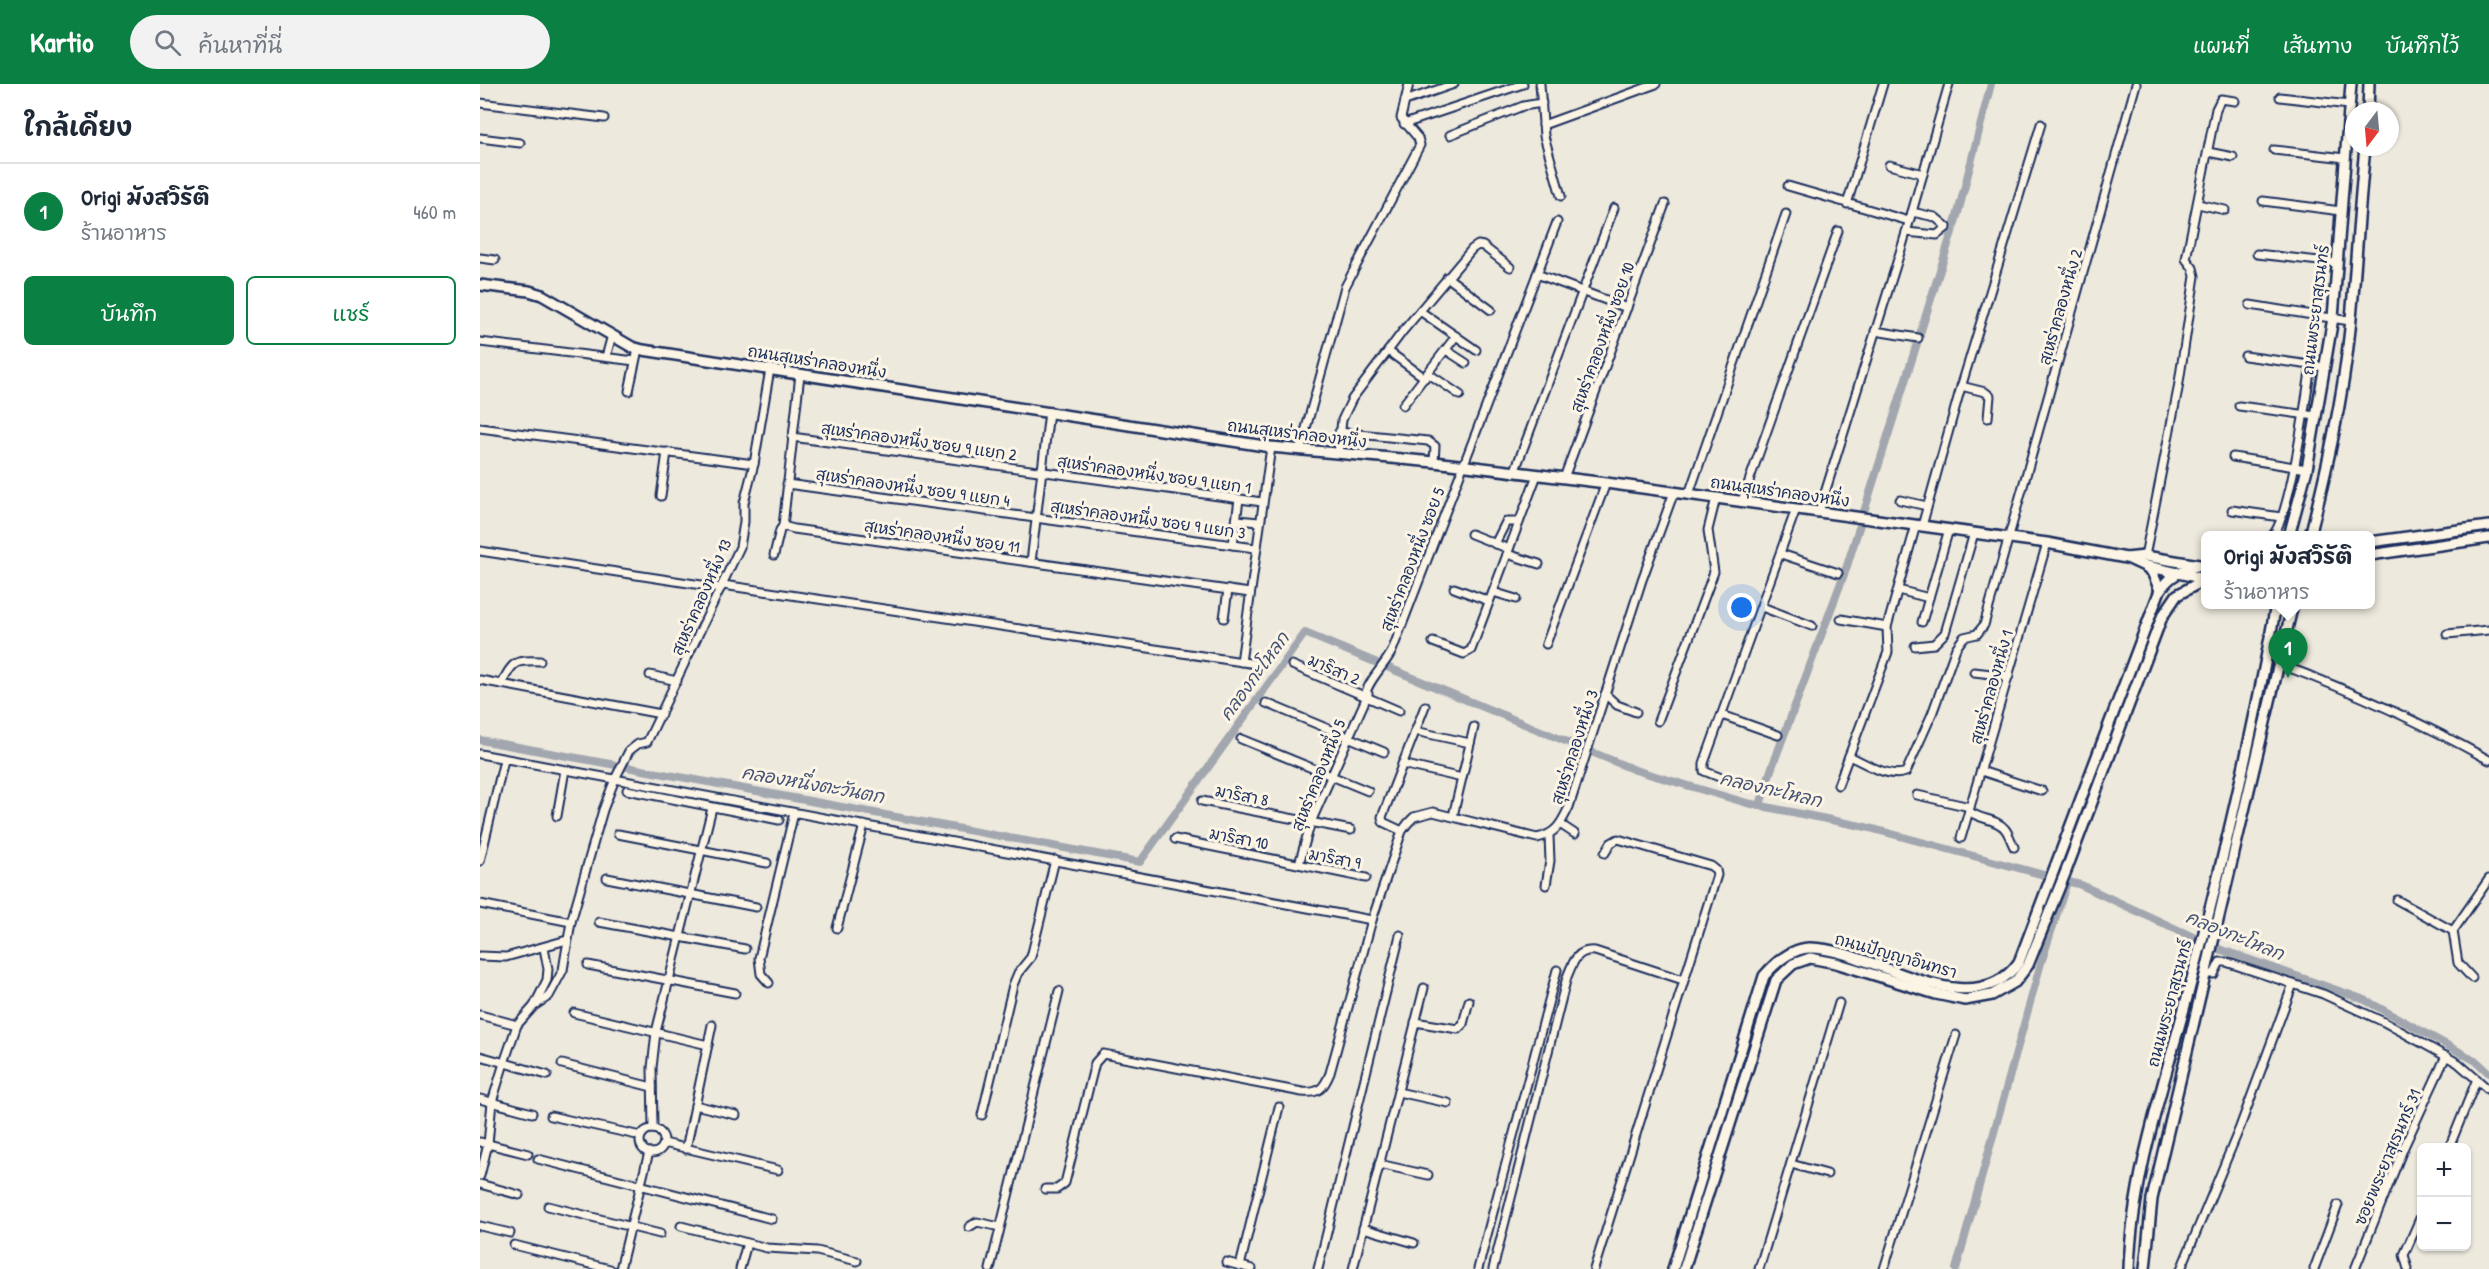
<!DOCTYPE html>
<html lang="th">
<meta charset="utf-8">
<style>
body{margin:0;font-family:"Patrick Hand","Playpen Sans Thai",sans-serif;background:#f2f2f3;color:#1f2937}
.controls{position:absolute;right:18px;bottom:18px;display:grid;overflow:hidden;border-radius:9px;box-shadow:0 2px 4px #0004}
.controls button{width:54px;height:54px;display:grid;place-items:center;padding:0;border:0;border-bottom:2px solid #e0e1e3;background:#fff;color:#1f2937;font:30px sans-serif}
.compass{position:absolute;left:1865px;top:18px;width:54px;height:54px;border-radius:50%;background:#fff;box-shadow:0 2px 4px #0004;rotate:196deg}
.you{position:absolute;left:1262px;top:524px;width:21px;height:21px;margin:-15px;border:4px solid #fff;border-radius:50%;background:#1a73e8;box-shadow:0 0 0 9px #1a73e833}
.badge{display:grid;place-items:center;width:39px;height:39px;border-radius:50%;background:#0b8043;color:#fff;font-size:20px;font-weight:700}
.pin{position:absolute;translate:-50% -50px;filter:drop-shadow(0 2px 3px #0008)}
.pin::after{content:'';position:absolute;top:32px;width:21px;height:18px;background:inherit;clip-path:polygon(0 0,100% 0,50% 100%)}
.popup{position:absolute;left:1721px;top:447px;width:174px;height:78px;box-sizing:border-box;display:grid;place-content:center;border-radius:9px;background:#fff;filter:drop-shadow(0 2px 4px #0005);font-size:20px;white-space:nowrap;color:#747a83}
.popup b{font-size:22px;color:#1f2937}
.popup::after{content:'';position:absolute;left:50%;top:100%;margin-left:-12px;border:12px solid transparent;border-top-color:#fff}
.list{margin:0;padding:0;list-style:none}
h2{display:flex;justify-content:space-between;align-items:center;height:78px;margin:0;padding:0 24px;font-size:26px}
h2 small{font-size:20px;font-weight:400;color:#747a83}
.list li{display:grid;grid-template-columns:39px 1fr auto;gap:18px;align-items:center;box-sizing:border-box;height:96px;padding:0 24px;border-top:2px solid #e0e1e3}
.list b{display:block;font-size:22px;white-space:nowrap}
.list p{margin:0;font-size:20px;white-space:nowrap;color:#747a83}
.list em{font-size:20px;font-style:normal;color:#747a83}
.actions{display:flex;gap:12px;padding:18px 24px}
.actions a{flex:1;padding:14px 0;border:2px solid #0b8043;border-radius:9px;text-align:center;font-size:21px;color:#0b8043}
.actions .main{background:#0b8043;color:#fff}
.icon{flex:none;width:33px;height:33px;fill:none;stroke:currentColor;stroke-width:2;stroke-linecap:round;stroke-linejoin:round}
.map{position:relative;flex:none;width:2009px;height:1185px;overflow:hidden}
header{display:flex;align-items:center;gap:36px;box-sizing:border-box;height:84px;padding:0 30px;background:#0b8043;color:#fff}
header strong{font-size:28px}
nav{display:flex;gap:33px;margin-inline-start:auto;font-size:21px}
.search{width:420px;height:54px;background:#f2f2f3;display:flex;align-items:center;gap:15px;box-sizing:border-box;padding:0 21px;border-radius:33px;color:#747a83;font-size:22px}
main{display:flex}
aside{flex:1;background:#fff}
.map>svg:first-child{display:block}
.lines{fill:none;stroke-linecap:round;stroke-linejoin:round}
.canal{stroke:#a2a7af;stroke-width:8}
.street-casing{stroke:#1b2f5e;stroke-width:11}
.secondary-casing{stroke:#1b2f5e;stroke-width:14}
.street{stroke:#fcf5e5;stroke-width:7}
.secondary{stroke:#fcf5e5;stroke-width:9}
.labels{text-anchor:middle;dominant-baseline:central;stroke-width:6;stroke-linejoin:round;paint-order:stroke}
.street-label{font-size:16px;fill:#1b2f5e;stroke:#fcf5e5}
.water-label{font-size:18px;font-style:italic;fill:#445376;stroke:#fcf5e5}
</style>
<header>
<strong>Kartio</strong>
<div class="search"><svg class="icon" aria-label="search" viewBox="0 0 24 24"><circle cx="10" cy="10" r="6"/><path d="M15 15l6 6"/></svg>ค้นหาที่นี่</div>
<nav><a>แผนที่</a><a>เส้นทาง</a><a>บันทึกไว้</a></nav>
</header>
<main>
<aside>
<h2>ใกล้เคียง<small></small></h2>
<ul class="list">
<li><span class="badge">1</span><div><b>Origi มังสวิรัติ</b><p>ร้านอาหาร</p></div><em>460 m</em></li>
</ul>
<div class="actions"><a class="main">บันทึก</a><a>แชร์</a></div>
</aside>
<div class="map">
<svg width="2009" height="1185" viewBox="0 0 2009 1185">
<rect width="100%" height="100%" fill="#eee9dd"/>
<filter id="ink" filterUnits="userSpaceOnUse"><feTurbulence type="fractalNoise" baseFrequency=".0167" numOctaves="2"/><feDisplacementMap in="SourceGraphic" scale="12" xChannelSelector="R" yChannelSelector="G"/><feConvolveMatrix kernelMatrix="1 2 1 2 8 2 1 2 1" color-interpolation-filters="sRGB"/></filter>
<g filter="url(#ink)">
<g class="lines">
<g class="canal">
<path d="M 0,656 L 660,778 L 825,549 L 1155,686 L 1267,719 L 1386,743 L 1601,801 L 1739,865 L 1885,916 L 1996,977 L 2009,989"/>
<path d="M 1280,721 L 1291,686 L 1366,485 L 1478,129 L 1511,0"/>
<path d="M 1476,1185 L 1561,879 L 1587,798"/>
</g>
<defs>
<g id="street">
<path d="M 1060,0 L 1064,52 L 1081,112"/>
<path d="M 1800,13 L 1869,21"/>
<path d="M 925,17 L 974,0"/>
<path d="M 0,19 L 124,34"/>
<path d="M 924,40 L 1043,0"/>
<path d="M 1063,41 L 1176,0"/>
<path d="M 970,51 L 1043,22 L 1062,19"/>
<path d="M 0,54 L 40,59"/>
<path d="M 1794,66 L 1865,74"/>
<path d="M 1728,68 L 1753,73"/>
<path d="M 1409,81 L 1443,90"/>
<path d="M 1308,102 L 1429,137"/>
<path d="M 1783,117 L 1861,127"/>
<path d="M 1367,120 L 1403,0"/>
<path d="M 1718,120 L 1745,126"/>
<path d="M 1426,148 L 1457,151 L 1467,143 L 1455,133 L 1432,128"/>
<path d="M 1777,170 L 1857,179"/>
<path d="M 0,174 L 15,176"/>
<path d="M 1057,190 L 1147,224"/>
<path d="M 967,193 L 1011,226"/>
<path d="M 1770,221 L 1870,237"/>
<path d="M 940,227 L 996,266"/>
<path d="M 1395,247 L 1438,254"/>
<path d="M 0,258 L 155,277"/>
<path d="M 966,266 L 986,279"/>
<path d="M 908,267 L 945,294"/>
<path d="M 1765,272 L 1845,283"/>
<path d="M 126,273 L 132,251"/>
<path d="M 949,290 L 980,311"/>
<path d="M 1481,302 L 1505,308 L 1510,312 L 1508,334"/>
<path d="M 149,307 L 158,265"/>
<path d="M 923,321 L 976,252"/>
<path d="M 1759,322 L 1836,332"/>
<path d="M 0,344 L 274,380"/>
<path d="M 859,348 L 948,357 L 955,362 L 954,378"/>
<path d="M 312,353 L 782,418"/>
<path d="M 820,366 L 865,203 L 940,61 L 938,54 L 921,34 L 929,0"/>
<path d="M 858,370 L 862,336 L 872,315 L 923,247 L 992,165 L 998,161 L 1003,162 L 1030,183"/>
<path d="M 1753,373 L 1827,385"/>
<path d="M 1034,389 L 1134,124"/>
<path d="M 1084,394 L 1185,120"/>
<path d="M 307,400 L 775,464"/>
<path d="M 1209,410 L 1306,130"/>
<path d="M 181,412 L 187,368"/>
<path d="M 1420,416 L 1447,422"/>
<path d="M 1262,417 L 1358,147"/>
<path d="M 1752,426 L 1801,433"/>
<path d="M 1339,428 L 1423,159 L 1469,0"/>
<path d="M 757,436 L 779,438"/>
<path d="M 303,442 L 314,445 L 770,509"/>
<path d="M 303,442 L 320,290"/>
<path d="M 1442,442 L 1479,310 L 1561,40"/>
<path d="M 991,450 L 1029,465"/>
<path d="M 1792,452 C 1811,432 1826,313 1831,281"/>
<path d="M 1015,460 L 1026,438 L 1039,438"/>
<path d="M 753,461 L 759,415"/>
<path d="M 0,467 L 241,504"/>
<path d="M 1027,470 L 1059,480"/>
<path d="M 1301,470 L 1358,489"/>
<path d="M 294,471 L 300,446 L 303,442"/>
<path d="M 1665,472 L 1698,305 L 1715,192 L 1713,184 L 1706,175 L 1736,25 L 1741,15 L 1755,17"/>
<path d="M 551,478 L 569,328"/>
<path d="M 243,501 L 783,581"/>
<path d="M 974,504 L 1009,517"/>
<path d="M 1418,506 L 1449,514"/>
<path d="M 1013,508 L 1036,515"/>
<path d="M 1282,523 L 1332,542"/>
<path d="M 744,534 L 748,506"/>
<path d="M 1361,535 L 1407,543"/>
<path d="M 1442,538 L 1469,445"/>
<path d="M 1967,550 L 2009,546"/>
<path d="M 953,558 L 984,570 L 991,566 L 1057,391"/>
<path d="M 1066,560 L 1126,399"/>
<path d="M 1435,562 L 1454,560 L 1465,549 L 1494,449"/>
<path d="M 761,578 L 791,363"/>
<path d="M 1799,580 C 1872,607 1941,638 2009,676"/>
<path d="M 812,581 L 919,627"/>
<path d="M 1494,588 L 1529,592"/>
<path d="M 170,591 L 197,597"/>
<path d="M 0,596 L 181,630"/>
<path d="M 22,599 C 33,577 35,576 60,577"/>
<path d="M 1125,610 L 1137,621 L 1156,628"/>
<path d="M 885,613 C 886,599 905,581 912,567 L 1077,138"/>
<path d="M 786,619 L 904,668"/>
<path d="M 1242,631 L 1298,651"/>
<path d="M 1178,637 L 1234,488 L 1228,446 L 1236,414"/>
<path d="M 935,647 L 990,659"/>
<path d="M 761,655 L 888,707"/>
<path d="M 0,670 L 892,836"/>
<path d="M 1369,672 C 1385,679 1409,695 1426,688 L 1452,630 L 1476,564 L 1484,553 L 1497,550 L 1504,541 L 1656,0"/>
<path d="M 922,680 L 982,694"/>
<path d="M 1501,687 L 1562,707"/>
<path d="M 1358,701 L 1408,568 L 1407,543 L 1436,441"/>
<path d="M 1262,702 L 1224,687 L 1224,679 L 1316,425"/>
<path d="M 147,706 L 299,736"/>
<path d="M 1437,711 L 1490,723"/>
<path d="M 722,717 L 871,746"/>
<path d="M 1489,727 C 1499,736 1516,734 1525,745 C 1529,750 1531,757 1534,763"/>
<path d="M 77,732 L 85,686"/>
<path d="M 973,732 L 994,643"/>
<path d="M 1080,740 L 1095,750"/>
<path d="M 922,747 L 903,738 L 902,733 L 945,622"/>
<path d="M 138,750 L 287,779"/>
<path d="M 1481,754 L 1567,459"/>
<path d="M 695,755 L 886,794"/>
<path d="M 0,777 L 24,676"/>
<path d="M 819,780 L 831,738 L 888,610"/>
<path d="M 127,794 L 276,823"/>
<path d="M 1066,801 L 1070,777 L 1069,752"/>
<path d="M 1917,816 L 1973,847"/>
<path d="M 0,820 L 91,838"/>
<path d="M 119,838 L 265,865"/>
<path d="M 357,844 L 384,741"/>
<path d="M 0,872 L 26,873 L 87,856"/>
<path d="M 108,881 L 255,909"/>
<path d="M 1726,890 L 1734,890 L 1740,878 L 1746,878 L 1843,910 L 1904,938 L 1978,979 L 2009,1006"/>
<path d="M 1992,894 L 1978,879 L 1973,847 L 2009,795"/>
<path d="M 289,899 L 281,890 L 279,874 L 314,729"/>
<path d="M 54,922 L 69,912 L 83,886 L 91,838 L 123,726 L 135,695 L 149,667 L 158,660 L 167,658 L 260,463 L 264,438 L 264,419 L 274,380 L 290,285"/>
<path d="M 94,929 L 228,961"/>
<path d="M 0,931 L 37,941"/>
<path d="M 935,938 L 978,945 L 983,940 L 989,917"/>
<path d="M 0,972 L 67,991"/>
<path d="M 82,980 L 172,1003"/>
<path d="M 918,1008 L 968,1019"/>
<path d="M 0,1015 L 52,1029"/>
<path d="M 215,1021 L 256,1031"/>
<path d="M 502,1031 L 533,901 L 538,889 L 551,873 L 575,776"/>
<path d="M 71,1032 L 161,1052"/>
<path d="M 173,1045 L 172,984 L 176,948 L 232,724"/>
<circle cx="172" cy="1057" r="12"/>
<path d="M 0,1058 L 48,1070"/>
<path d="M 184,1059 L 298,1086"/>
<path d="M 1969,1064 L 1997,995"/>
<path d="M 206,1065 L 232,941"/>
<path d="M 58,1075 L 292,1135"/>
<path d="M 899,1080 L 948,1091"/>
<path d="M 1311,1080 L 1347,1090"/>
<path d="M 0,1092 L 8,1060 L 12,1018 L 24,979 L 37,941 L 54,922 L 67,896 L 68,885 L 64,864"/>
<path d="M 0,1100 L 39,1111"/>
<path d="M 565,1105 L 577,1105 L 585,1099 L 615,979 L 623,970 L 822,1008 C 839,1010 844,1004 850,989 L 892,836 L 922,747 L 928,739 L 934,733 L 953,728 L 1057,754 C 1076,750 1081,740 1089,723 L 1162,496 L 1194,408"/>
<path d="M 68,1122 L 180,1150"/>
<path d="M 0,1142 L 30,1149"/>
<path d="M 201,1142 L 287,1164 L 337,1167 L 377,1177"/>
<path d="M 489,1143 L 497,1138 L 520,1143"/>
<path d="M 883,1144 L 934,1159"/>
<path d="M 34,1161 L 130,1185"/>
<path d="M 746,1178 L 772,1185"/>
<path d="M 760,1182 L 799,1023"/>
<path d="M 140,1185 L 169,1068"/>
<path d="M 260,1185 L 267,1159"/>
<path d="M 510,1185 L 579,907"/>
<path d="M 838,1185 L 920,851"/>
<path d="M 873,1185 L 944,904"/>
<path d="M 998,1185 L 1077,886"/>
<path d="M 1013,1185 L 1087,893 C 1093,878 1097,865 1115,867 L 1203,896"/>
<path d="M 1114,1185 L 1237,791 L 1236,786 L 1231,782 L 1138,755 L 1131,759 L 1125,769"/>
<path d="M 1279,1185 L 1359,919"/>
<path d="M 1404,1185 L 1476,951"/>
<path d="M 1701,1185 L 1760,1043 L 1813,900"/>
<path d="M 1834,1185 L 1858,1121"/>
<path d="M 1875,1185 L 1924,1063 L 1966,972"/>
<path d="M 1928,1185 L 1924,1171 L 1942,1130"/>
</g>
<g id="secondary">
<path d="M 1888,27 L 1889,0"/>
<path d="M 0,201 L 49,207 L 62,211 L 152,263 L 163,266 L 791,363 L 954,378 L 1126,399 L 1567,459 L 1646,474 L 1665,472 L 1719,481 L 1726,487"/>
<path d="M 1809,452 L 1827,385 L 1853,234 L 1871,0"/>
<path d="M 1830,452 C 1847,384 1863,315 1870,245 C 1876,185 1879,124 1885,63"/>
<path d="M 1890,458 L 2009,442"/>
<path d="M 1890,471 L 2009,454"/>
<path d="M 1647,474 L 1662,481 L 1725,495"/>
<path d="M 1666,484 L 1672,488 L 1680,506"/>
<path d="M 1193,1185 L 1284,892 C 1295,879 1311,865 1329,864 C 1391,863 1491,946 1539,878 L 1680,506 C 1690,491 1701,487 1717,482"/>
<path d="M 1204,1185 L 1296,896 L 1313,880 L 1330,874 L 1356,879 L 1456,910 L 1485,916 L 1512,911 L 1535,898 L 1548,881 L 1586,787 L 1682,533 L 1697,511 L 1726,495"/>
<path d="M 1649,1185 C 1652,1092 1684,1000 1708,910 C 1742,781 1773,652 1796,520"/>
<path d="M 1665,1185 L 1672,1115 L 1813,520"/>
</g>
</defs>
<use href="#street" class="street-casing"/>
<use href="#secondary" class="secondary-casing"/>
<use href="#street" class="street"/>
<use href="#secondary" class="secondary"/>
</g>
</g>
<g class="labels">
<g class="street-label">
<text transform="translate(1580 223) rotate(-74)">สุเหร่าคลองหนึ่ง 2</text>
<text transform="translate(1835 226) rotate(-83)">ถนนพระยาสุเรนทร์</text>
<text transform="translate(1122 253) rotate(-70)">สุเหร่าคลองหนึ่ง ซอย 10</text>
<text transform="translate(337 277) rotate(9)">ถนนสุเหร่าคลองหนึ่ง</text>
<text transform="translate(817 349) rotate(7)">ถนนสุเหร่าคลองหนึ่ง</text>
<text transform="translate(439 357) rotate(8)">สุเหร่าคลองหนึ่ง ซอย 9 แยก 2</text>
<text transform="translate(674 390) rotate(8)">สุเหร่าคลองหนึ่ง ซอย 9 แยก 1</text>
<text transform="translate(433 403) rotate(8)">สุเหร่าคลองหนึ่ง ซอย 9 แยก 4</text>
<text transform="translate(1300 407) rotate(8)">ถนนสุเหร่าคลองหนึ่ง</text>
<text transform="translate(668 435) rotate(8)">สุเหร่าคลองหนึ่ง ซอย 9 แยก 3</text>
<text transform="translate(462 452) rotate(8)">สุเหร่าคลองหนึ่ง ซอย 11</text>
<text transform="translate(932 475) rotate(-69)">สุเหร่าคลองหนึ่ง ซอย 5</text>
<text transform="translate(221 513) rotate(-66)">สุเหร่าคลองหนึ่ง 13</text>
<text transform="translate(854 585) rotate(23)">มาริสา 2</text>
<text transform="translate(1511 603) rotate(-74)">สุเหร่าคลองหนึ่ง 1</text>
<text transform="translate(1094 663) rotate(-72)">สุเหร่าคลองหนึ่ง 3</text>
<text transform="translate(838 691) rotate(-68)">สุเหร่าคลองหนึ่ง 5</text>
<text transform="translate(762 711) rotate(11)">มาริสา 8</text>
<text transform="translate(759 754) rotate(11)">มาริสา 10</text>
<text transform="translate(855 774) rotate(11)">มาริสา 9</text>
<text transform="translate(1416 871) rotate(16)">ถนนปัญญาอินทรา</text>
<text transform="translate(1689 919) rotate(-75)">ถนนพระยาสุเรนทร์</text>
<text transform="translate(1907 1073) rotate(-67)">ซอยพระยาสุเรนทร์ 31</text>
</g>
<g class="water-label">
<text transform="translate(774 592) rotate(-54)">คลองกะโหลก</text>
<text transform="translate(333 700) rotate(10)">คลองหนึ่งตะวันตก</text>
<text transform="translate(1291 705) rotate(13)">คลองกะโหลก</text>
<text transform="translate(1755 851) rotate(22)">คลองกะโหลก</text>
</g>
</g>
</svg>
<div class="controls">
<button>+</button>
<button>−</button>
</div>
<svg class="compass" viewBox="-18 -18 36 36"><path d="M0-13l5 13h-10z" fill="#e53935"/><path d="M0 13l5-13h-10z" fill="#747a83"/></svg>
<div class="you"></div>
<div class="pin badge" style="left:1808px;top:594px">1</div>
<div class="popup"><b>Origi มังสวิรัติ</b>ร้านอาหาร</div>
</div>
</main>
